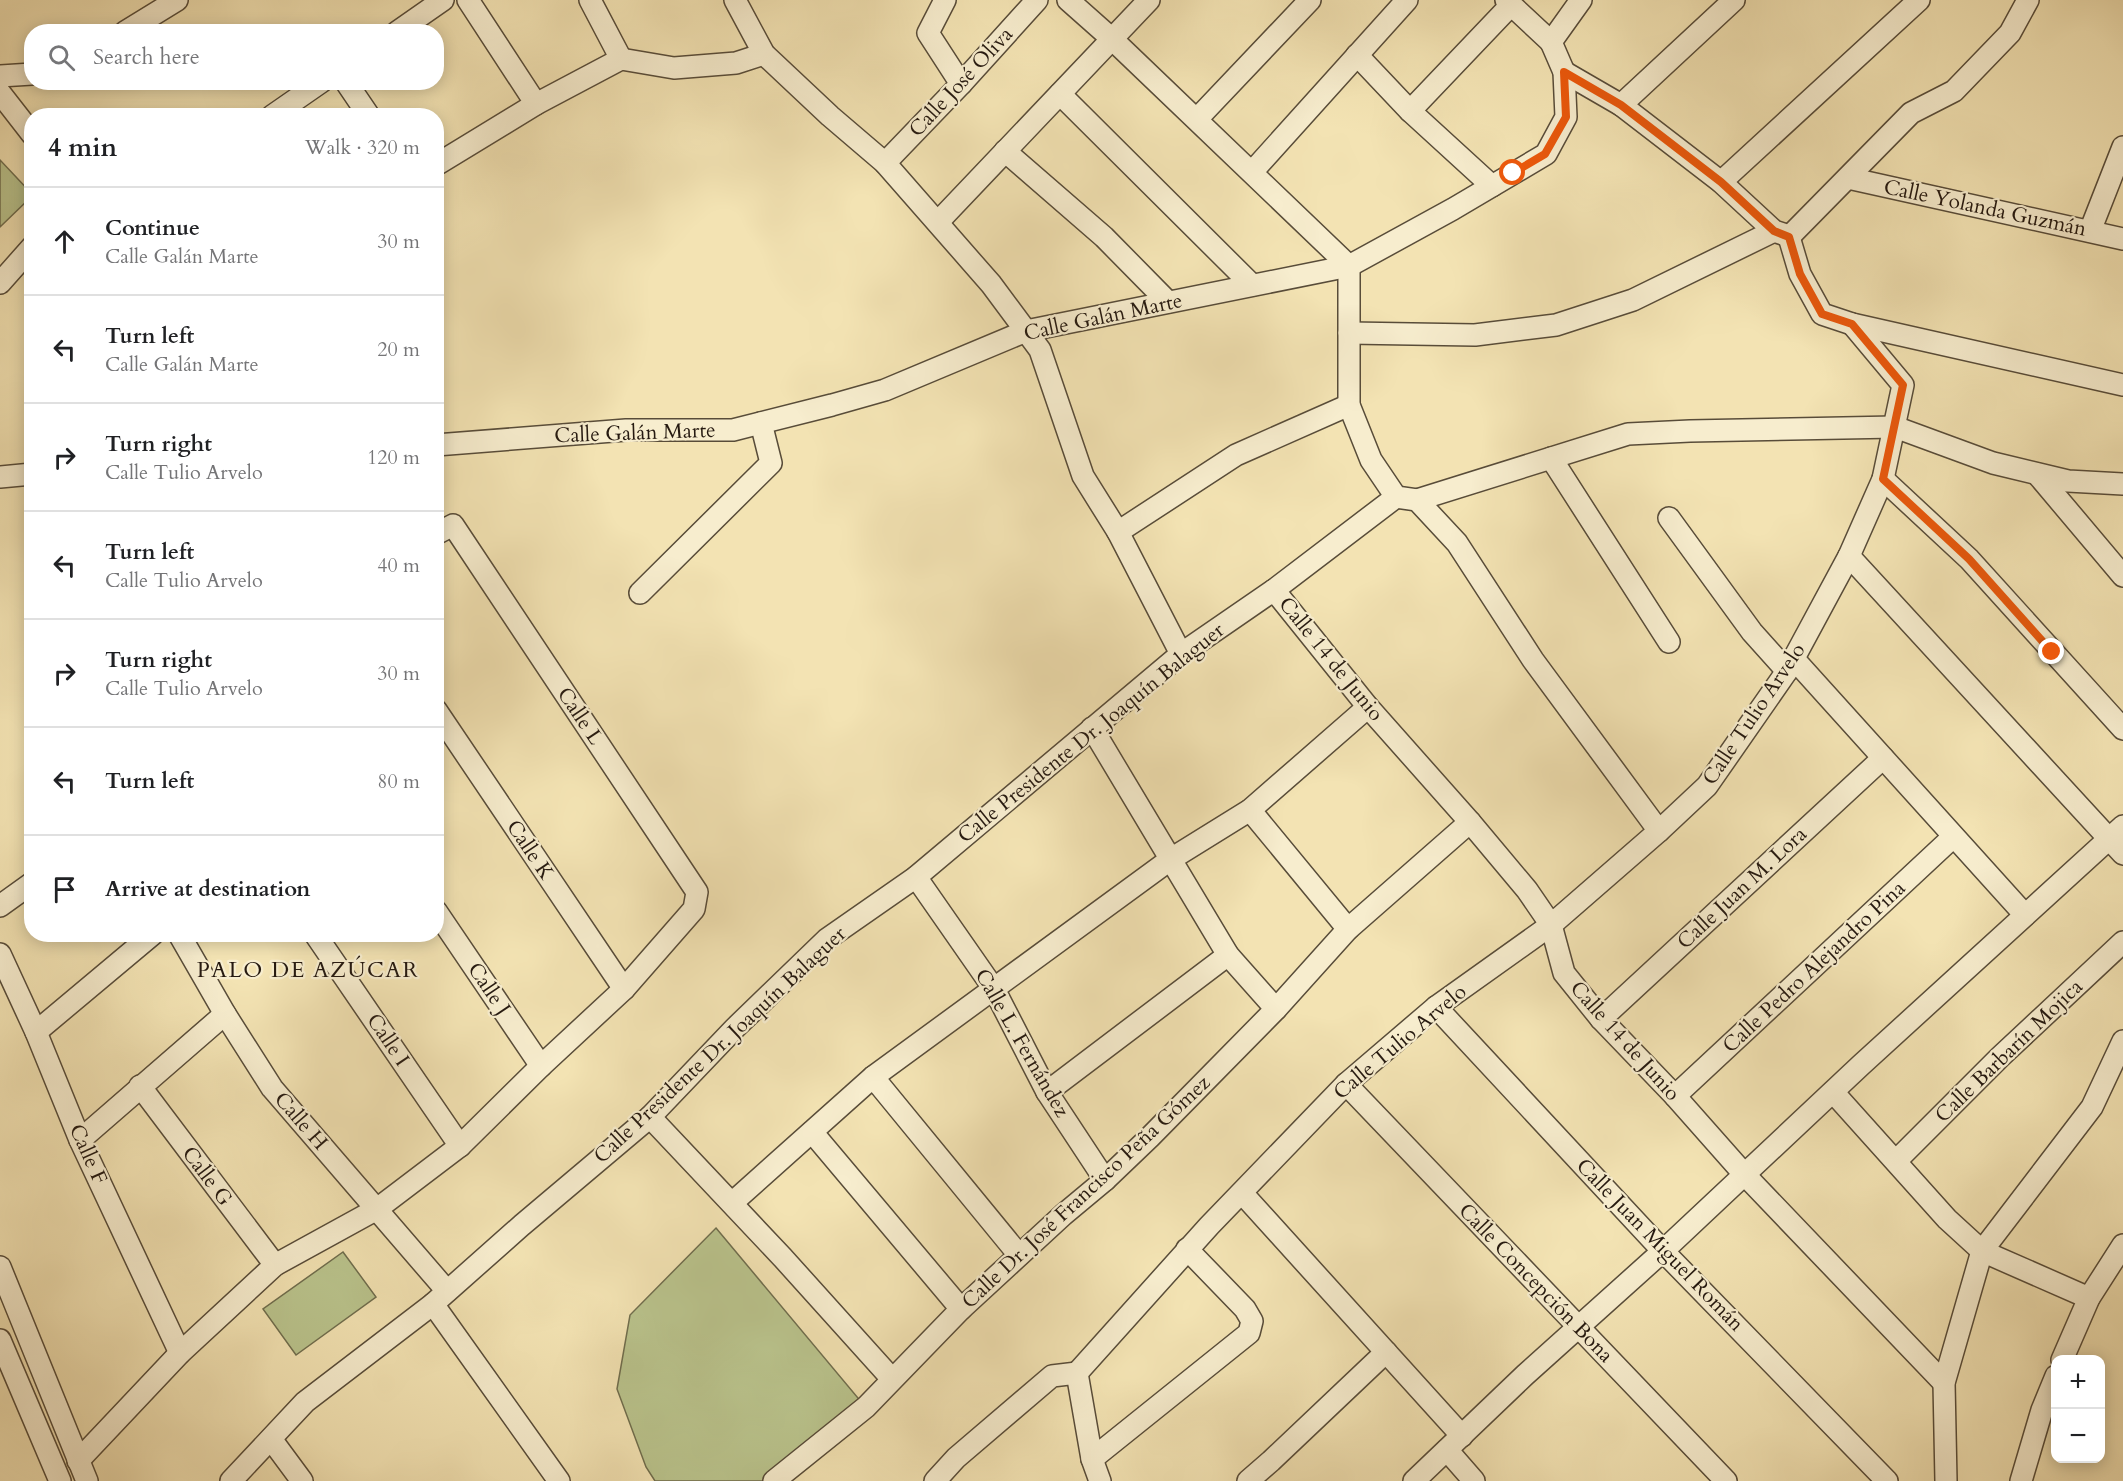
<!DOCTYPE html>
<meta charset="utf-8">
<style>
body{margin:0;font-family:Cardo,serif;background:#f2f2f2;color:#202124}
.controls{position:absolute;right:18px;bottom:18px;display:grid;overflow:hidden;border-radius:12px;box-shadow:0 3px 15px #0003}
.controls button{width:54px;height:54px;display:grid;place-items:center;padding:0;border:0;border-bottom:2px solid #e0e0e0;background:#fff;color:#202124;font:30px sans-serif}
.stop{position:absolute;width:18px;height:18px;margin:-14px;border:4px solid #ea580c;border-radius:50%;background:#fff}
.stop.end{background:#ea580c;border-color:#fff;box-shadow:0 2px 6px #0008}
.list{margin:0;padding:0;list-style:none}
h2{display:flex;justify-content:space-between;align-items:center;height:78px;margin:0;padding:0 24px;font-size:26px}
h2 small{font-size:20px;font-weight:400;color:#757577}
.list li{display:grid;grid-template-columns:39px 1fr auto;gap:18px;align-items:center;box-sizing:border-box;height:108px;padding:0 24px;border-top:2px solid #e0e0e0}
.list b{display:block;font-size:22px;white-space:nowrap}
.list p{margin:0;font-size:20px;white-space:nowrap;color:#757577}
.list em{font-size:20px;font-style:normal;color:#757577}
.icon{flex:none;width:33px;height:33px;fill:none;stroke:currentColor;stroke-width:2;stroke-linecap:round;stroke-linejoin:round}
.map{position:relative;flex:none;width:2123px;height:1481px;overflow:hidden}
.search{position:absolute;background:#fff;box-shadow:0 3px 15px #0003;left:24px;top:24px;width:420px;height:66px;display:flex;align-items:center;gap:15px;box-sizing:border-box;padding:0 21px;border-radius:24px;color:#757577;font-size:22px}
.panel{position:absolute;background:#fff;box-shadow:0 3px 15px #0003;left:24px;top:108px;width:420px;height:834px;border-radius:24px}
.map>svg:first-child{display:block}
.green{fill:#bac48d;stroke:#706e4e;stroke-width:1.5}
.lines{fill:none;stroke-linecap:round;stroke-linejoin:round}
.street-casing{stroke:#584c39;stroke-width:24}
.street{stroke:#f7edce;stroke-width:21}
.route{stroke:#ea580c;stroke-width:8}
.labels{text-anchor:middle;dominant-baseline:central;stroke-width:4.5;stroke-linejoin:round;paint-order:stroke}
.street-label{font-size:21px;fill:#251910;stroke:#f7edce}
.neighbourhood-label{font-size:22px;letter-spacing:1.5px;fill:#251910;stroke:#f7edce}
</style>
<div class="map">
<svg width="2123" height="1481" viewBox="0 0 2123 1481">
<rect width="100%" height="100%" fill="#f3e3b3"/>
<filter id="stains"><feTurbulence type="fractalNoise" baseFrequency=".00333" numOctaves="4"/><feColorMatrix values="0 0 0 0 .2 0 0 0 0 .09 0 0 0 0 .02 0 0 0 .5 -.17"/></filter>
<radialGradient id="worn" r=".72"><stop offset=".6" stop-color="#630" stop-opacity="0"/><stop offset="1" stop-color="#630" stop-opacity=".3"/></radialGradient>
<g class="green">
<path d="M 0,160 L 32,194 L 31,197 L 0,227 Z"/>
<path d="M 716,1228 L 868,1410 L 762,1481 L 655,1481 L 646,1467 L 617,1389 L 630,1315 Z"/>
<path d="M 343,1252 L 376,1297 L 296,1355 L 263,1309 Z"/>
</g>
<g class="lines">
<defs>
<g id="street">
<path d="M 468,0 L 536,104"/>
<path d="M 590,0 L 621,59"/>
<path d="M 735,0 L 764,54 L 830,116 L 885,163 L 991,284 L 1040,350 L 1083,476 L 1118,532 L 1181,654"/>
<path d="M 945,0 L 928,33 L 961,84"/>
<path d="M 1068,0 L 1112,39 L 1349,266 L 1349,405 L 1371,460 L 1396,497 L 1417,500 L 1457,543 L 1533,660 L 1659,831"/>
<path d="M 1506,0 L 1551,42"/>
<path d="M 125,32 L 177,0"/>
<path d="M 397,32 L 443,0"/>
<path d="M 1357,55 L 1410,111 L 1492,186"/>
<path d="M 1564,72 L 1621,105 L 1721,182 L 1774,231 L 1786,235"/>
<path d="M 0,76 L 32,74"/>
<path d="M 346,82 L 369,116"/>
<path d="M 0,93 L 32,134"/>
<path d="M 1060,94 L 1252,285"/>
<path d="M 1621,105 L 1734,0"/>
<path d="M 1410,111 L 1511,5"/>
<path d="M 272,116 L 321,82"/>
<path d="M 1197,119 L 1310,0"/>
<path d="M 1005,151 L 1104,237 L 1168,302"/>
<path d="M 885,163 L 961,84 L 1037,0"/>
<path d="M 436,165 L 536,104 L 621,59 L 674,68 L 736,63 L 764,54"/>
<path d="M 1252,172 L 1407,0"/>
<path d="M 1848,178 L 2123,239"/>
<path d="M 1721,182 L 1919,0"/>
<path d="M 938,222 L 1149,0"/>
<path d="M 2090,231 L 2123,147"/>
<path d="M 1789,237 L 1800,274 L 1822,314 L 1852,324 L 2123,385"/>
<path d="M 1789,237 L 1911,113 L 1954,91 L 2010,33 L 2028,0"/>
<path d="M 0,283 L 32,247"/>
<path d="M 1349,333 L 1475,335 L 1556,325 L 1633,300 L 1774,231"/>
<path d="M 436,445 L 626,430 L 733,430 L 832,405 L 885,390 L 1026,331 L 1349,266 L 1453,209 L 1546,154 L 1566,117 L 1564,72 L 1551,42 L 1581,0"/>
<path d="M 1551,458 L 1669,642"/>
<path d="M 2037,474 L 2123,576"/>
<path d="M 0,477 L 32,474"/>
<path d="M 1883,479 L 1969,559 L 2123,729"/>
<path d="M 1417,500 L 1628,434 L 1690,431 L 1895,427 L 1993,463 L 2068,481 L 2123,484"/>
<path d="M 1669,518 L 1752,632 L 1787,671"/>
<path d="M 1118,532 L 1236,455 L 1349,405"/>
<path d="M 1849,556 L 2123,854"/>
<path d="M 1274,590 L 1368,707 L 1470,822 L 1527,890 L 1551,925 L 1564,973 L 1601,1019 L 1675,1096 L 1744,1174 L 1944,1383"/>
<path d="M 640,593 L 771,463 L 761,423"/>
<path d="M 1793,658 L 2025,915"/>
<path d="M 436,710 L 624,989"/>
<path d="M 1092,728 L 1228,955 L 1276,1009"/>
<path d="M 1250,810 L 1348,929"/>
<path d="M 916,877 L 994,989 L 1047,1092 L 1105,1180"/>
<path d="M 0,906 L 32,883"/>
<path d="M 436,911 L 541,1066"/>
<path d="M 179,934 L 225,1014 L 272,1088 L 447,1291"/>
<path d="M 315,934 L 460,1146"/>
<path d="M 0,954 L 36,1032 L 80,1140 L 180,1353"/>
<path d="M 1436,1007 L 1663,1251 L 1887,1481"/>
<path d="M 1601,1019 L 1883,758"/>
<path d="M 36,1032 L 153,934"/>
<path d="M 873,1077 L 1019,1255"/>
<path d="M 1346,1084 L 1726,1481"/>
<path d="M 140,1086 L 275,1265"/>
<path d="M 1047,1092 L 1228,955"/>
<path d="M 1833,1092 L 1947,1219 L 1982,1251 L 2089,1298"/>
<path d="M 1675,1096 L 1953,837"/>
<path d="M 650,1117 L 783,1258 L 892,1379"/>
<path d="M 812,1132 L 961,1309"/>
<path d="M 80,1140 L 225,1014"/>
<path d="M 1896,1161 L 2000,1057 L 2123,942"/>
<path d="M 1242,1193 L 1462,1436"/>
<path d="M 732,1203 L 873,1077 L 1171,859 L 1250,810 L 1368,707"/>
<path d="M 0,1267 L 87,1481"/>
<path d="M 433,1304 L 559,1481"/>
<path d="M 0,1340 L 60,1481"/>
<path d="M 2062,1360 L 2089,1298 L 2123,1245"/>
<path d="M 1077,1373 L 1209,1226 L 1346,1084 L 1436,1007 L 1551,925 L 1659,831 L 1707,786 L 1787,671 L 1849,556 L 1883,479 L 1903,385 L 1852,324"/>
<path d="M 1077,1373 L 1092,1459 L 1100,1481"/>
<path d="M 271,1439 L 302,1481"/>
<path d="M 1447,1450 L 1474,1481"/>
<path d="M 1092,1459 L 1249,1333 L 1252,1321 L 1245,1309 L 1187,1249"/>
<path d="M 78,1461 L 180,1353 L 275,1265 L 377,1209 L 460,1146 L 541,1066 L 624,989 L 694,909 L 697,892 L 453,525 L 436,534"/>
<path d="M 231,1481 L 305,1402 L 433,1304 L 522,1225 L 650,1117 L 735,1028 L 827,939 L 916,877 L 1181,654 L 1274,590 L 1396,497"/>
<path d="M 774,1481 L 866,1407 L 961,1309 L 1063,1215 L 1105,1180 L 1150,1137 L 1276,1009 L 1348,929 L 1470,822"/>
<path d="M 935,1481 L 956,1458 L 1052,1376 L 1077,1373"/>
<path d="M 1248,1481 L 1271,1461 L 1386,1352"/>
<path d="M 1414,1481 L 1525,1375 L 1663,1251 L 1861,1065 L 2123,826"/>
<path d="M 1946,1481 L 1944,1383 L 1982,1251 L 2092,1107 L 2123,1041"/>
<path d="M 2021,1481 L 2042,1410 L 2056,1376"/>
</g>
</defs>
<use href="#street" class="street-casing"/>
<use href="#street" class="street"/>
</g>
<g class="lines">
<path class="route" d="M 1513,173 L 1545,154 L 1566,117 L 1564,72 L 1621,105 L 1721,182 L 1774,231 L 1789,237 L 1800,274 L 1822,314 L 1852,324 L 1903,385 L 1883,479 L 1969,559 L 2052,652"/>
</g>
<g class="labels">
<g class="street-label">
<text transform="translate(961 82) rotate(-47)">Calle José Oliva</text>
<text transform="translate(1985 208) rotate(12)">Calle Yolanda Guzmán</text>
<text transform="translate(1103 317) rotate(-12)">Calle Galán Marte</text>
<text transform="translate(635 433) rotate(-2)">Calle Galán Marte</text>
<text transform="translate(1331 659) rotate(51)">Calle 14 de Junio</text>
<text transform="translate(1754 714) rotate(-56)">Calle Tulio Arvelo</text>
<text transform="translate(580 716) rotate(56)">Calle L</text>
<text transform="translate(1091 733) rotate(-39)">Calle Presidente Dr. Joaquín Balaguer</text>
<text transform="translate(530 850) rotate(56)">Calle K</text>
<text transform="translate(1742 888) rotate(-43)">Calle Juan M. Lora</text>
<text transform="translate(1814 967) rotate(-43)">Calle Pedro Alejandro Pina</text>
<text transform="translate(489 989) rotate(56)">Calle J</text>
<text transform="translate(388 1040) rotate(56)">Calle I</text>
<text transform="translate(1625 1041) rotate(48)">Calle 14 de Junio</text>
<text transform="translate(1400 1042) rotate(-40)">Calle Tulio Arvelo</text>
<text transform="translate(1022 1043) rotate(60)">Calle L. Fernández</text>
<text transform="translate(720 1045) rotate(-43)">Calle Presidente Dr. Joaquín Balaguer</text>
<text transform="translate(2009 1051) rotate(-44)">Calle Barbarín Mojica</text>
<text transform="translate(301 1121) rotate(49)">Calle H</text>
<text transform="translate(88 1154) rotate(66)">Calle F</text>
<text transform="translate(207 1176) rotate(53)">Calle G</text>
<text transform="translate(1086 1192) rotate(-43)">Calle Dr. José Francisco Peña Gómez</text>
<text transform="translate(1660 1245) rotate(46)">Calle Juan Miguel Román</text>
<text transform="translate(1536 1283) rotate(46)">Calle Concepción Bona</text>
</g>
<g class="neighbourhood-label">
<text x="308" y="970">PALO DE AZÚCAR</text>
</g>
</g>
<rect width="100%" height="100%" filter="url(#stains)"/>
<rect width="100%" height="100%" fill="url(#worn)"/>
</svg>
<div class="controls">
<button>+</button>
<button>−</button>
</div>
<div class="stop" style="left:1513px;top:173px"></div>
<div class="stop end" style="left:2052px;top:652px"></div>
<div class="search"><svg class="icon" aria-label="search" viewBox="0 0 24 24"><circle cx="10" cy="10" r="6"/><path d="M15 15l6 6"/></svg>Search here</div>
<section class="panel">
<h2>4 min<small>Walk · 320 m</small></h2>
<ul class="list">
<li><svg class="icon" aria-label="ahead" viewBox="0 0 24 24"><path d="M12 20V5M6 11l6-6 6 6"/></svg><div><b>Continue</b><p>Calle Galán Marte</p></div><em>30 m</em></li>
<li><svg class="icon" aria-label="left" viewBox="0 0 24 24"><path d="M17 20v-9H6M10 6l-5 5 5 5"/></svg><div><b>Turn left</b><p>Calle Galán Marte</p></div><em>20 m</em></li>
<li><svg class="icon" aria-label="right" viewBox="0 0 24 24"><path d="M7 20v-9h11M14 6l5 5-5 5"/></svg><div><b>Turn right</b><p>Calle Tulio Arvelo</p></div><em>120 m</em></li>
<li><svg class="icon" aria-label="left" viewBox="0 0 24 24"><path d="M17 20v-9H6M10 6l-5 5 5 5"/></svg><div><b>Turn left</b><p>Calle Tulio Arvelo</p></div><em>40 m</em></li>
<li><svg class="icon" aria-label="right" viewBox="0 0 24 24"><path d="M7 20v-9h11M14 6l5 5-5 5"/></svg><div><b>Turn right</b><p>Calle Tulio Arvelo</p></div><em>30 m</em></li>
<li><svg class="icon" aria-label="left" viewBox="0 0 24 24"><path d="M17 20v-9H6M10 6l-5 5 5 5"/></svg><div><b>Turn left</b></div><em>80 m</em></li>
<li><svg class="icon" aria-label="arrive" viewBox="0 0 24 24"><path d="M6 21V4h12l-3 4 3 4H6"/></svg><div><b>Arrive at destination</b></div></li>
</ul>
</section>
</div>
